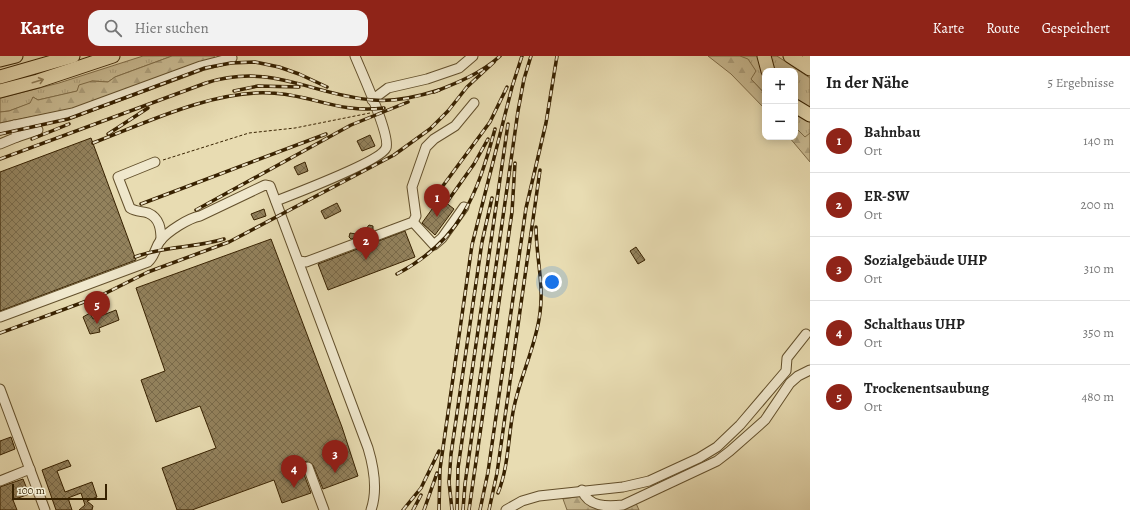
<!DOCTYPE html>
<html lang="de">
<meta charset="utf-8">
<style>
body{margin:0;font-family:Alegreya,serif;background:#f2f2f2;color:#222}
.controls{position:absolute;right:12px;top:12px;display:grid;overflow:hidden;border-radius:8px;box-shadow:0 2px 10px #0003}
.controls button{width:36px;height:36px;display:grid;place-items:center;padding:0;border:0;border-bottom:1px solid #e0e0e0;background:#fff;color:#222;font:20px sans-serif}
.scale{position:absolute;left:12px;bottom:10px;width:95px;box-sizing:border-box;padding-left:4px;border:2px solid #372100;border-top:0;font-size:11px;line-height:14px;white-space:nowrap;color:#372100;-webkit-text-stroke:3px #f0e8cd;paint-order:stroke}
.you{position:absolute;left:552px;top:226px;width:14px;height:14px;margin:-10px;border:3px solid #fff;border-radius:50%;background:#1a73e8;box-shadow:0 0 0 6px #1a73e833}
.badge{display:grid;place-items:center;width:26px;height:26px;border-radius:50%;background:#8f2418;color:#fff;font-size:13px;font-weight:700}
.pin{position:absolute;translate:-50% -33px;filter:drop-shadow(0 1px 2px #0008)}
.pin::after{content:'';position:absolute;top:21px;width:14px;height:12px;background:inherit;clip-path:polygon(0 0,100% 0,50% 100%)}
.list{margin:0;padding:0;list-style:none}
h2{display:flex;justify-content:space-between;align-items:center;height:52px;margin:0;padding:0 16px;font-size:17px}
h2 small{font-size:13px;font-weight:400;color:#767676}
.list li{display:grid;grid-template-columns:26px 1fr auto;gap:12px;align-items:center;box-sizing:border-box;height:64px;padding:0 16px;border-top:1px solid #e0e0e0}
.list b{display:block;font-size:15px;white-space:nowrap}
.list p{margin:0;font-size:13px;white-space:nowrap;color:#767676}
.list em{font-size:13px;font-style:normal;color:#767676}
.icon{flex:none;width:22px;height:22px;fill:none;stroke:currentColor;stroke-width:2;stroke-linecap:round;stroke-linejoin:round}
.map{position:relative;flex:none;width:810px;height:454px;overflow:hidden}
header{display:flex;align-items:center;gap:24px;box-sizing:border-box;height:56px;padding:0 20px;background:#8f2418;color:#fff}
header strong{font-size:19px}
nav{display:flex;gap:22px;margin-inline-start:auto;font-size:14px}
.search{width:280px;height:36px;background:#f2f2f2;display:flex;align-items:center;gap:10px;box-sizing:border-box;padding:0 14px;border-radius:12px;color:#767676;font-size:15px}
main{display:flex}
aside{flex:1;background:#fff}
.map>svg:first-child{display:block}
.grass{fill:url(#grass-tufts);stroke:#806e4a}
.forest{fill:url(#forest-firs);stroke:#806e4a}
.building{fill:url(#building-cross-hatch);stroke:#372100}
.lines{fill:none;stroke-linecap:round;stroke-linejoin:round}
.minor-casing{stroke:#63502c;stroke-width:11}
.highway-casing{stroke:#372100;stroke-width:15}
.path{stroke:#372100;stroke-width:1;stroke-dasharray:3 2;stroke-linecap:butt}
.minor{stroke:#f0e8cd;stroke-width:9}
.highway{stroke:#e8dcb2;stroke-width:13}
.rail-casing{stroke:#372100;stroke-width:3.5}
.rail{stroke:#f0e8cd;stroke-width:2;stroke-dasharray:6;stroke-linecap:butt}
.oneway{stroke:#907e59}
</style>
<header>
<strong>Karte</strong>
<div class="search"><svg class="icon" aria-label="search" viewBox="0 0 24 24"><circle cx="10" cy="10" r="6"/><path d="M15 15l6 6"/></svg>Hier suchen</div>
<nav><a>Karte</a><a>Route</a><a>Gespeichert</a></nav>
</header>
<main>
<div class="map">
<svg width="810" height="454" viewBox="0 0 810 454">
<defs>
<pattern id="grass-tufts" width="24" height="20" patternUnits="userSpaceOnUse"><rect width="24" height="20" fill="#cabc94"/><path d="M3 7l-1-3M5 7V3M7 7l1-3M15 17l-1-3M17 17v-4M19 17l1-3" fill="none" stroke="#aea17e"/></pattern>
<pattern id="forest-firs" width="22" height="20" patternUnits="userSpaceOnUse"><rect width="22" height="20" fill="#cabc94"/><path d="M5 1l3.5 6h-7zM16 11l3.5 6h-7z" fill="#aea17e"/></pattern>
<pattern id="building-cross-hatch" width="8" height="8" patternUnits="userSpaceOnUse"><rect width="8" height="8" fill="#93825d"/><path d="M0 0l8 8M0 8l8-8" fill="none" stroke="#796a4a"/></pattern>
</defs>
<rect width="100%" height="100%" fill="#e8dcb2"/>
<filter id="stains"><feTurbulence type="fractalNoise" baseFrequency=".005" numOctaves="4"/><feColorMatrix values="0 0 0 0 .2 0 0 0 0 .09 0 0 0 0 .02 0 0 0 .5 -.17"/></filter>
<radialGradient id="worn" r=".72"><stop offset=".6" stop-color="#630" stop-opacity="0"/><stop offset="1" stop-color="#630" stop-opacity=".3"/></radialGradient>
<g class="grass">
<path d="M 143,0 L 172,0 L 115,21 L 108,26 L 92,25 L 78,35 L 38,44 L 33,41 L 31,47 L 9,55 L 0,56 L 0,42 L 59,27 Z"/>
<path d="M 740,0 L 759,0 L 765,19 L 765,38 L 751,23 Z"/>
<path d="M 768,0 L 777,0 L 810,22 L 810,54 L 795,45 L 795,15 L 772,15 Z"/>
<path d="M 795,56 L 810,65 L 810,77 L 805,82 L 795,71 Z"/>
</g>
<g class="forest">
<path d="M 172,0 L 214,0 L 215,2 L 71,53 L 0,67 L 0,56 L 9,55 L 30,47 L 33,41 L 38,44 L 77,35 L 79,29 L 92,25 L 108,26 L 115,21 Z"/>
<path d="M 708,0 L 740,0 L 748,3 L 756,15 L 751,23 L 765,38 L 765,53 L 731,18 Z"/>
<path d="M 795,71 L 805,81 L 810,77 L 810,106 L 789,81 L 795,81 Z"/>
<path d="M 581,440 L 589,447 L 635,445 L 639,454 L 567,454 L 563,443 Z"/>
</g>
<g class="building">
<path d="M 370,79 L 375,90 L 362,95 L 357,85 Z"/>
<path d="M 91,82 L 136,204 L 0,255 L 0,116 Z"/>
<path d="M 305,106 L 308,115 L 298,119 L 294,111 Z"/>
<path d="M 440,142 L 454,153 L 435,179 L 422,167 Z"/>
<path d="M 337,147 L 341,155 L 325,163 L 321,155 Z"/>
<path d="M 264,153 L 266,160 L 254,164 L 251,158 Z"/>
<path d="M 369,169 L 373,170 L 373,175 L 365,175 L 361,179 L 356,178 L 354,182 L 351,183 L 349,181 L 350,177 L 356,178 L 360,173 L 365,174 Z"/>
<path d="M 405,175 L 415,201 L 328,234 L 318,208 Z"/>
<path d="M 271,183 L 342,371 L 358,420 L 323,433 L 313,409 L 306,405 L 303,408 L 302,413 L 311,437 L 282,447 L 274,424 L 192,454 L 177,454 L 162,412 L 216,392 L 200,350 L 156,366 L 141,324 L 165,315 L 136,232 Z"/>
<path d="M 636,191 L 645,204 L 638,208 L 630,195 Z"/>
<path d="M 116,254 L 119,264 L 99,272 L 100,276 L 90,278 L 83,261 L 90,257 L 93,263 Z"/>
<path d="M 11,381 L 15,393 L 0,399 L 0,385 Z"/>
<path d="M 68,404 L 71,410 L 57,415 L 65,436 L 92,426 L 97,441 L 87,445 L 93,450 L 92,454 L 79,454 L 85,449 L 81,437 L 68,442 L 72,454 L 56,454 L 42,414 Z"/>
<path d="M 23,423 L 29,438 L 13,444 L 17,454 L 0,454 L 0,431 Z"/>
</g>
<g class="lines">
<defs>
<g id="minor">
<path d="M 372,44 L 388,32 L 427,23 L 459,12 L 473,0"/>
<path d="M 0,72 L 73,57 L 201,10 L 232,2"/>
<path d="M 17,81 L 38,74"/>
<path d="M 0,88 L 17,81 L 14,69"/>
<path d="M 155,106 L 118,121 L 130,152 C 136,156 142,155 148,157 C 160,162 161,174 161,184"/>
<path d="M 276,145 C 294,138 381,105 386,92 C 391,80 361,15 355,0"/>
<path d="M 413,166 L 434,189 L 442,182 L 464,151"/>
<path d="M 299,205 L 306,206 L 413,166 L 416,160 L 412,131 L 426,91 L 434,83 L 455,70 L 474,47"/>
<path d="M 0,261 L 148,206 C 155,200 155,192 160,185 C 168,175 189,162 200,160 L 265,129 L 270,130 L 368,392 C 374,412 378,434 371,454"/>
<path d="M 0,333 L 45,454"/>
<path d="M 308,411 L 324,454"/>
<path d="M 0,425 L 30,413"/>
<path d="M 582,434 C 588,451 607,451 623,449 L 717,405 L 730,395 L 765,364 L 790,327 L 798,320 L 810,314"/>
<path d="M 506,454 L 522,445 L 539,440 L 623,431 L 649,425 L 699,402 L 717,391 L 740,369 L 786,315 L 787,302 L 806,278"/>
</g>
<g id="highway">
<path d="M 764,0 L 768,15"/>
<path d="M 790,0 L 810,13"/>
<path d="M 809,0 L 810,1"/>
<path d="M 0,4 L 16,0"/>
<path d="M 0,21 L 73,0"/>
<path d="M 0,35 L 38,25 L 113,0"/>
<path d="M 795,50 L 810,59"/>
</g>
</defs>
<use href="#minor" class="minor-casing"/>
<use href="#highway" class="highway-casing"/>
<path class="path" d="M 163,104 L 249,77 L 295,72 L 370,57"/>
<use href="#minor" class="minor"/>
<use href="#highway" class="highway"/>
<defs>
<g id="rail">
<path d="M 234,35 L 258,30 L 299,31"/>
<path d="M 434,36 C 457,27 482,17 500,0"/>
<path d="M 0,78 L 68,63 L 205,12 L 231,7 L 255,6 L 279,11 L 299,18 L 327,31"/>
<path d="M 108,78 L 148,52"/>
<path d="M 32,83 L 69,68"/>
<path d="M 93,87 C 145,67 214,34 270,37 C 311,38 339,58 384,52"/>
<path d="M 0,103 L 206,27 C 272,6 311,39 373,44 C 396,46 417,41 439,34"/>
<path d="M 431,146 L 490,66 L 507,31"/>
<path d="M 447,146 L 474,108 L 488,83"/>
<path d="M 141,148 L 326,78"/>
<path d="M 196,154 L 351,69 L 408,46"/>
<path d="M 135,201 C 164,190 195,192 224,183"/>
<path d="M 397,218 C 461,184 477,139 495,73"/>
<path d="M 0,277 L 100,240 L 148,216 L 229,186 L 394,99 L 430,73 L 448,55 L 467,31 L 494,6"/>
<path d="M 498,437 C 509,410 508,379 514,351 C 521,318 536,290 540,257 C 544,228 536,200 536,171"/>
<path d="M 403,454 L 421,432 L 439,395"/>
<path d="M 413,454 L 421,439"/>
<path d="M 424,454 L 437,417"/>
<path d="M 439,454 L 440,413 L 472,189 L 512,31 L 522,0"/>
<path d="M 452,454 L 449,426 L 451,398 L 482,186 L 492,142"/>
<path d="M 457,454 L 458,412 L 508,68"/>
<path d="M 463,454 L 465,428 L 518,55 L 524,23 L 531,0"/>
<path d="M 469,454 L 512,156 L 515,107"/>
<path d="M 480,454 L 488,416 L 526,152 L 546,67 L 557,0"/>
<path d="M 489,454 L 497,417 L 540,114"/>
</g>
</defs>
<use href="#rail" class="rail-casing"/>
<use href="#rail" class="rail"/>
</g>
<defs><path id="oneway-shaft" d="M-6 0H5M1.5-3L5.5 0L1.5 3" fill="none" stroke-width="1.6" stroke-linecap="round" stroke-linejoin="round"/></defs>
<use class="oneway" href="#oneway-shaft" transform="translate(38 25) rotate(-17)"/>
<rect width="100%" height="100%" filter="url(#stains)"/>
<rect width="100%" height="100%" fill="url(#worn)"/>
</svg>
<div class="controls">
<button>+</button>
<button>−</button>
</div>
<div class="scale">100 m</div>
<div class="you"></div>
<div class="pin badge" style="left:437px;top:161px">1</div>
<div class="pin badge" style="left:366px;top:204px">2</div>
<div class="pin badge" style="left:335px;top:417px">3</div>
<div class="pin badge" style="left:294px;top:432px">4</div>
<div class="pin badge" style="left:97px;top:268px">5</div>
</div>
<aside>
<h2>In der Nähe<small>5 Ergebnisse</small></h2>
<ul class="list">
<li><span class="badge">1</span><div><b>Bahnbau</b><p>Ort</p></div><em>140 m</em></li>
<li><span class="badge">2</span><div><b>ER-SW</b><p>Ort</p></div><em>200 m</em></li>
<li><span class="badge">3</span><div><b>Sozialgebäude UHP</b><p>Ort</p></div><em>310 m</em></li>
<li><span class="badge">4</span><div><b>Schalthaus UHP</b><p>Ort</p></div><em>350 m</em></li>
<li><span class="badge">5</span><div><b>Trockenentsaubung</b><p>Ort</p></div><em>480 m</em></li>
</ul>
</aside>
</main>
